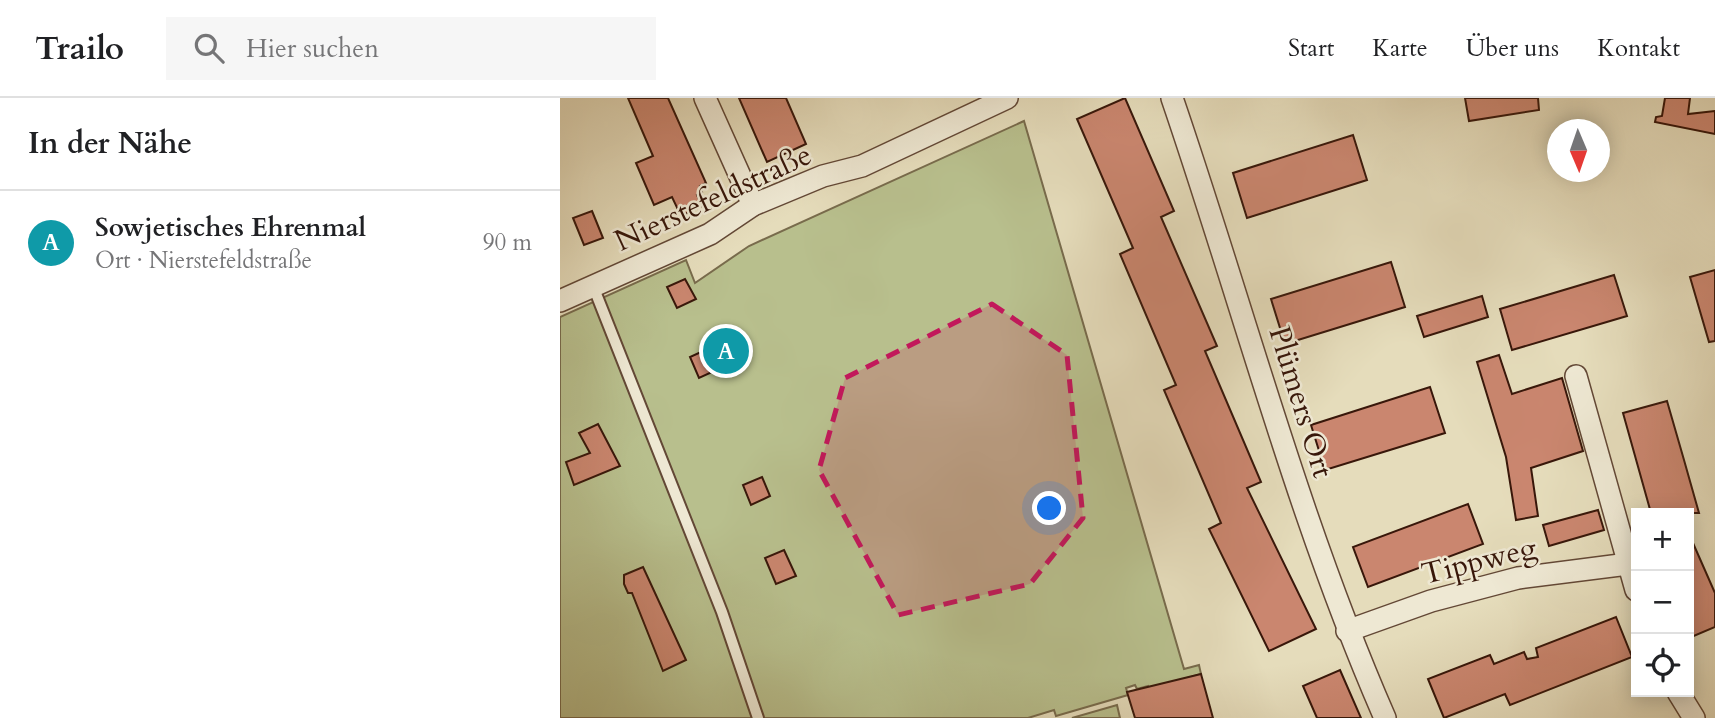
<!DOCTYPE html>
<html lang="de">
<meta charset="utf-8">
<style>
body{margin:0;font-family:Cardo,serif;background:#f6f6f6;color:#202124}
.controls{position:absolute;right:21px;bottom:21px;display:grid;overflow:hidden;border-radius:0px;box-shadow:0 4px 18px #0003}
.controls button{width:63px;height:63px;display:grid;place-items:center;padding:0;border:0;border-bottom:2px solid #e0e0e0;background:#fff;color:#202124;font:35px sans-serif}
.compass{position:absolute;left:987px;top:21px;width:63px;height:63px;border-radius:50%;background:#fff;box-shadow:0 4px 18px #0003;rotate:178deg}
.you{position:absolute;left:490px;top:411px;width:24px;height:24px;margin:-18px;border:5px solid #fff;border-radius:50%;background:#1a73e8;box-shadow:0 0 0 10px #1a73e833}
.badge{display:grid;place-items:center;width:46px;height:46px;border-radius:50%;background:#ea580c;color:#fff;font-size:23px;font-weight:700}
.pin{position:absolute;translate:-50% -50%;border:4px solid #fff;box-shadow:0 2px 7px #0006}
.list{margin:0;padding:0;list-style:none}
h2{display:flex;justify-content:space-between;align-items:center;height:91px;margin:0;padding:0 28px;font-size:30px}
h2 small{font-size:23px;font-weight:400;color:#757577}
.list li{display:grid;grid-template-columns:46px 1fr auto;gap:21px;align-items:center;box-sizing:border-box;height:105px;padding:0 28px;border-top:2px solid #e0e0e0}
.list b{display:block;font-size:26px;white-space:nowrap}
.list p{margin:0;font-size:23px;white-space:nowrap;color:#757577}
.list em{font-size:23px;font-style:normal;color:#757577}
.icon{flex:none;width:38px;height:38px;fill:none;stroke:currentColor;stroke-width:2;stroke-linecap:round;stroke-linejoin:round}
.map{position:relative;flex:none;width:1155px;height:620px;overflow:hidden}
header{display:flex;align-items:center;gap:42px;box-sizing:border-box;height:98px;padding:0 35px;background:#fff;border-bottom:2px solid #e0e0e0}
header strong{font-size:33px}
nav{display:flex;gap:38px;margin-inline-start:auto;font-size:24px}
.search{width:490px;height:63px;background:#f6f6f6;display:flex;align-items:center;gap:18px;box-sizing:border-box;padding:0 24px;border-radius:0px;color:#757577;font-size:26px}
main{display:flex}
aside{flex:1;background:#fff}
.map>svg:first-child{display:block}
.green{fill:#b8bf8d;stroke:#786b4c;stroke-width:2}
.building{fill:#ca866f;stroke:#38170a;stroke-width:2}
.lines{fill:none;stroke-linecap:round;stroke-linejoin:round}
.service-casing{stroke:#634836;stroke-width:14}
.minor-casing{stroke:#634836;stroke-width:24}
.service{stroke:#eee8d3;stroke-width:10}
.minor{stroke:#eee8d3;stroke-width:21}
.marked{fill:#c2185b;fill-opacity:0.2;stroke:#c2185b;stroke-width:5;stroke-dasharray:14 9;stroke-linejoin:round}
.labels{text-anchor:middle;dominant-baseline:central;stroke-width:5;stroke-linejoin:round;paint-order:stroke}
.street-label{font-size:30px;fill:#38170a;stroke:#eee8d3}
</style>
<header>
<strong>Trailo</strong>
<div class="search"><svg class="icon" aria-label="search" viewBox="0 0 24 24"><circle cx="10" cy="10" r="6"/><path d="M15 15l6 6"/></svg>Hier suchen</div>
<nav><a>Start</a><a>Karte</a><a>Über uns</a><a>Kontakt</a></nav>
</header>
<main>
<aside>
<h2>In der Nähe<small></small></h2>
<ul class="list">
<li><span class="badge" style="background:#0f9aa8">A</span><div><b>Sowjetisches Ehrenmal</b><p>Ort · Nierstefeldstraße</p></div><em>90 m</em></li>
</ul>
</aside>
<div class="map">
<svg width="1155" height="620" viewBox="0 0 1155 620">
<rect width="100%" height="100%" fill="#e5dcbb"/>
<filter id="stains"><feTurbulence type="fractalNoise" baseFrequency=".00286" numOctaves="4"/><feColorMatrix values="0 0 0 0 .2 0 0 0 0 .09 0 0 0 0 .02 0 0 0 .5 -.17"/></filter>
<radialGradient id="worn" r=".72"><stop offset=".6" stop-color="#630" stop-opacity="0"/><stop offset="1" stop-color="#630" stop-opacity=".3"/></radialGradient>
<g class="green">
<path d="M 464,23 L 624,571 L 639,567 L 641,576 L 624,581 L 594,611 L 588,588 L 577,591 L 575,587 L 566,590 L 568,597 L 496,618 L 494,612 L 468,620 L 0,620 L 0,219 L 126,162 L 135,185 L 189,148 Z"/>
<path d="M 557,607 L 560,620 L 512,620 Z"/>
</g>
<g class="building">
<path d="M 68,0 L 108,0 L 146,85 L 140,88 L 142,94 L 137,97 L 142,108 L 121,118 L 112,99 L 94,107 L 76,65 L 93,58 Z"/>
<path d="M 179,0 L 226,0 L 246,46 L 207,64 Z"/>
<path d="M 565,0 L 614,113 L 601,119 L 657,248 L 645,253 L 701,384 L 687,390 L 756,531 L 709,553 L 649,431 L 661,425 L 604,292 L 616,287 L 560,156 L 573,150 L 517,21 Z"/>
<path d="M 905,0 L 978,0 L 979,12 L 909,23 Z"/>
<path d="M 1105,0 L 1130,0 L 1128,16 L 1155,13 L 1155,36 L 1095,24 L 1096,19 L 1102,18 Z"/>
<path d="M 793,37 L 807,82 L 687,120 L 673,75 Z"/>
<path d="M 32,113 L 43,140 L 24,147 L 13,120 Z"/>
<path d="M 831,164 L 845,209 L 725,246 L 711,201 Z"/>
<path d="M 1155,172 L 1155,243 L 1149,244 L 1130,179 Z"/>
<path d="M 1054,177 L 1067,218 L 952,252 L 940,211 Z"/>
<path d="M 125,181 L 136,201 L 117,210 L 107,189 Z"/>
<path d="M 922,198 L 928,219 L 864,239 L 857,218 Z"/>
<path d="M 154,248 L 163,269 L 139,280 L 130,259 Z"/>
<path d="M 939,257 L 952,296 L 1002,280 L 1023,353 L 971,370 L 978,418 L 956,422 L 946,359 L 917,264 Z"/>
<path d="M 870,289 L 885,335 L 765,372 L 751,327 Z"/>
<path d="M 1107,303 L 1124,362 L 1139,415 L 1091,415 L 1063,315 Z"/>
<path d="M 38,326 L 60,368 L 14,387 L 6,364 L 30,355 L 19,335 Z"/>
<path d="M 202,379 L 210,398 L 191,407 L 183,387 Z"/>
<path d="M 908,406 L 923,446 L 808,489 L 793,449 Z"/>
<path d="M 1038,412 L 1044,432 L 989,448 L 983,427 Z"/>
<path d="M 1129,436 L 1155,495 L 1155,529 L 1129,540 Z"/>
<path d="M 224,452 L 236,478 L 216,486 L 205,460 Z"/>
<path d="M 83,469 L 126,562 L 103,573 L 72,495 L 68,495 L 64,486 L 64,477 Z"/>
<path d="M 1056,519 L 1072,559 L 950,607 L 945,596 L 884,620 L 868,581 L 930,557 L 934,566 L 964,554 L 967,561 L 978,559 L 976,550 Z"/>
<path d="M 780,572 L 801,620 L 757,620 L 743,588 Z"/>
<path d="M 641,576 L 653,620 L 575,620 L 567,594 Z"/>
</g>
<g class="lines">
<defs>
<path id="service" d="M 33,188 L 162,514 L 198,620"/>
<g id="minor">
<path d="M 145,0 L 193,107"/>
<path d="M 612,0 C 683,207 737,419 825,620"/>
<path d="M 0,203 L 150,136 L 193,107 L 263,78 L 302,68 L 447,0"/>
<path d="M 1016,278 L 1076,492"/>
<path d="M 787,533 L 871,503 L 958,480 L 1068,466"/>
<path d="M 1118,594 L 1134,620"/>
</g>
</defs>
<use href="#service" class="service-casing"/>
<use href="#minor" class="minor-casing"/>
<use href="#service" class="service"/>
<use href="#minor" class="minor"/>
</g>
<path class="marked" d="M 432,206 L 507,257 L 523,420 L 470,486 L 338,517 L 259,372 L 285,280 Z"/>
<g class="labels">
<g class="street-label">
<text transform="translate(153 100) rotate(-25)">Nierstefeldstraße</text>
<text transform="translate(741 304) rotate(73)">Plümers Ort</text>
<text transform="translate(919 463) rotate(-14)">Tippweg</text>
</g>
</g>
<rect width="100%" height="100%" filter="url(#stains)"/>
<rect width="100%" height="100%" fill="url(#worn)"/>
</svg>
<div class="controls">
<button>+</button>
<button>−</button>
<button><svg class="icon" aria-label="locate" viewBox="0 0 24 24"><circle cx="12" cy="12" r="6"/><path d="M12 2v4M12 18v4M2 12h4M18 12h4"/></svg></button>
</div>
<svg class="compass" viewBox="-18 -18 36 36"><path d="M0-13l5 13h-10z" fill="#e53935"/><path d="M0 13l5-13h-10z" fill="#757577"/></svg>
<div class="you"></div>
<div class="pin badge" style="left:166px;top:253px;background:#0f9aa8">A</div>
</div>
</main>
